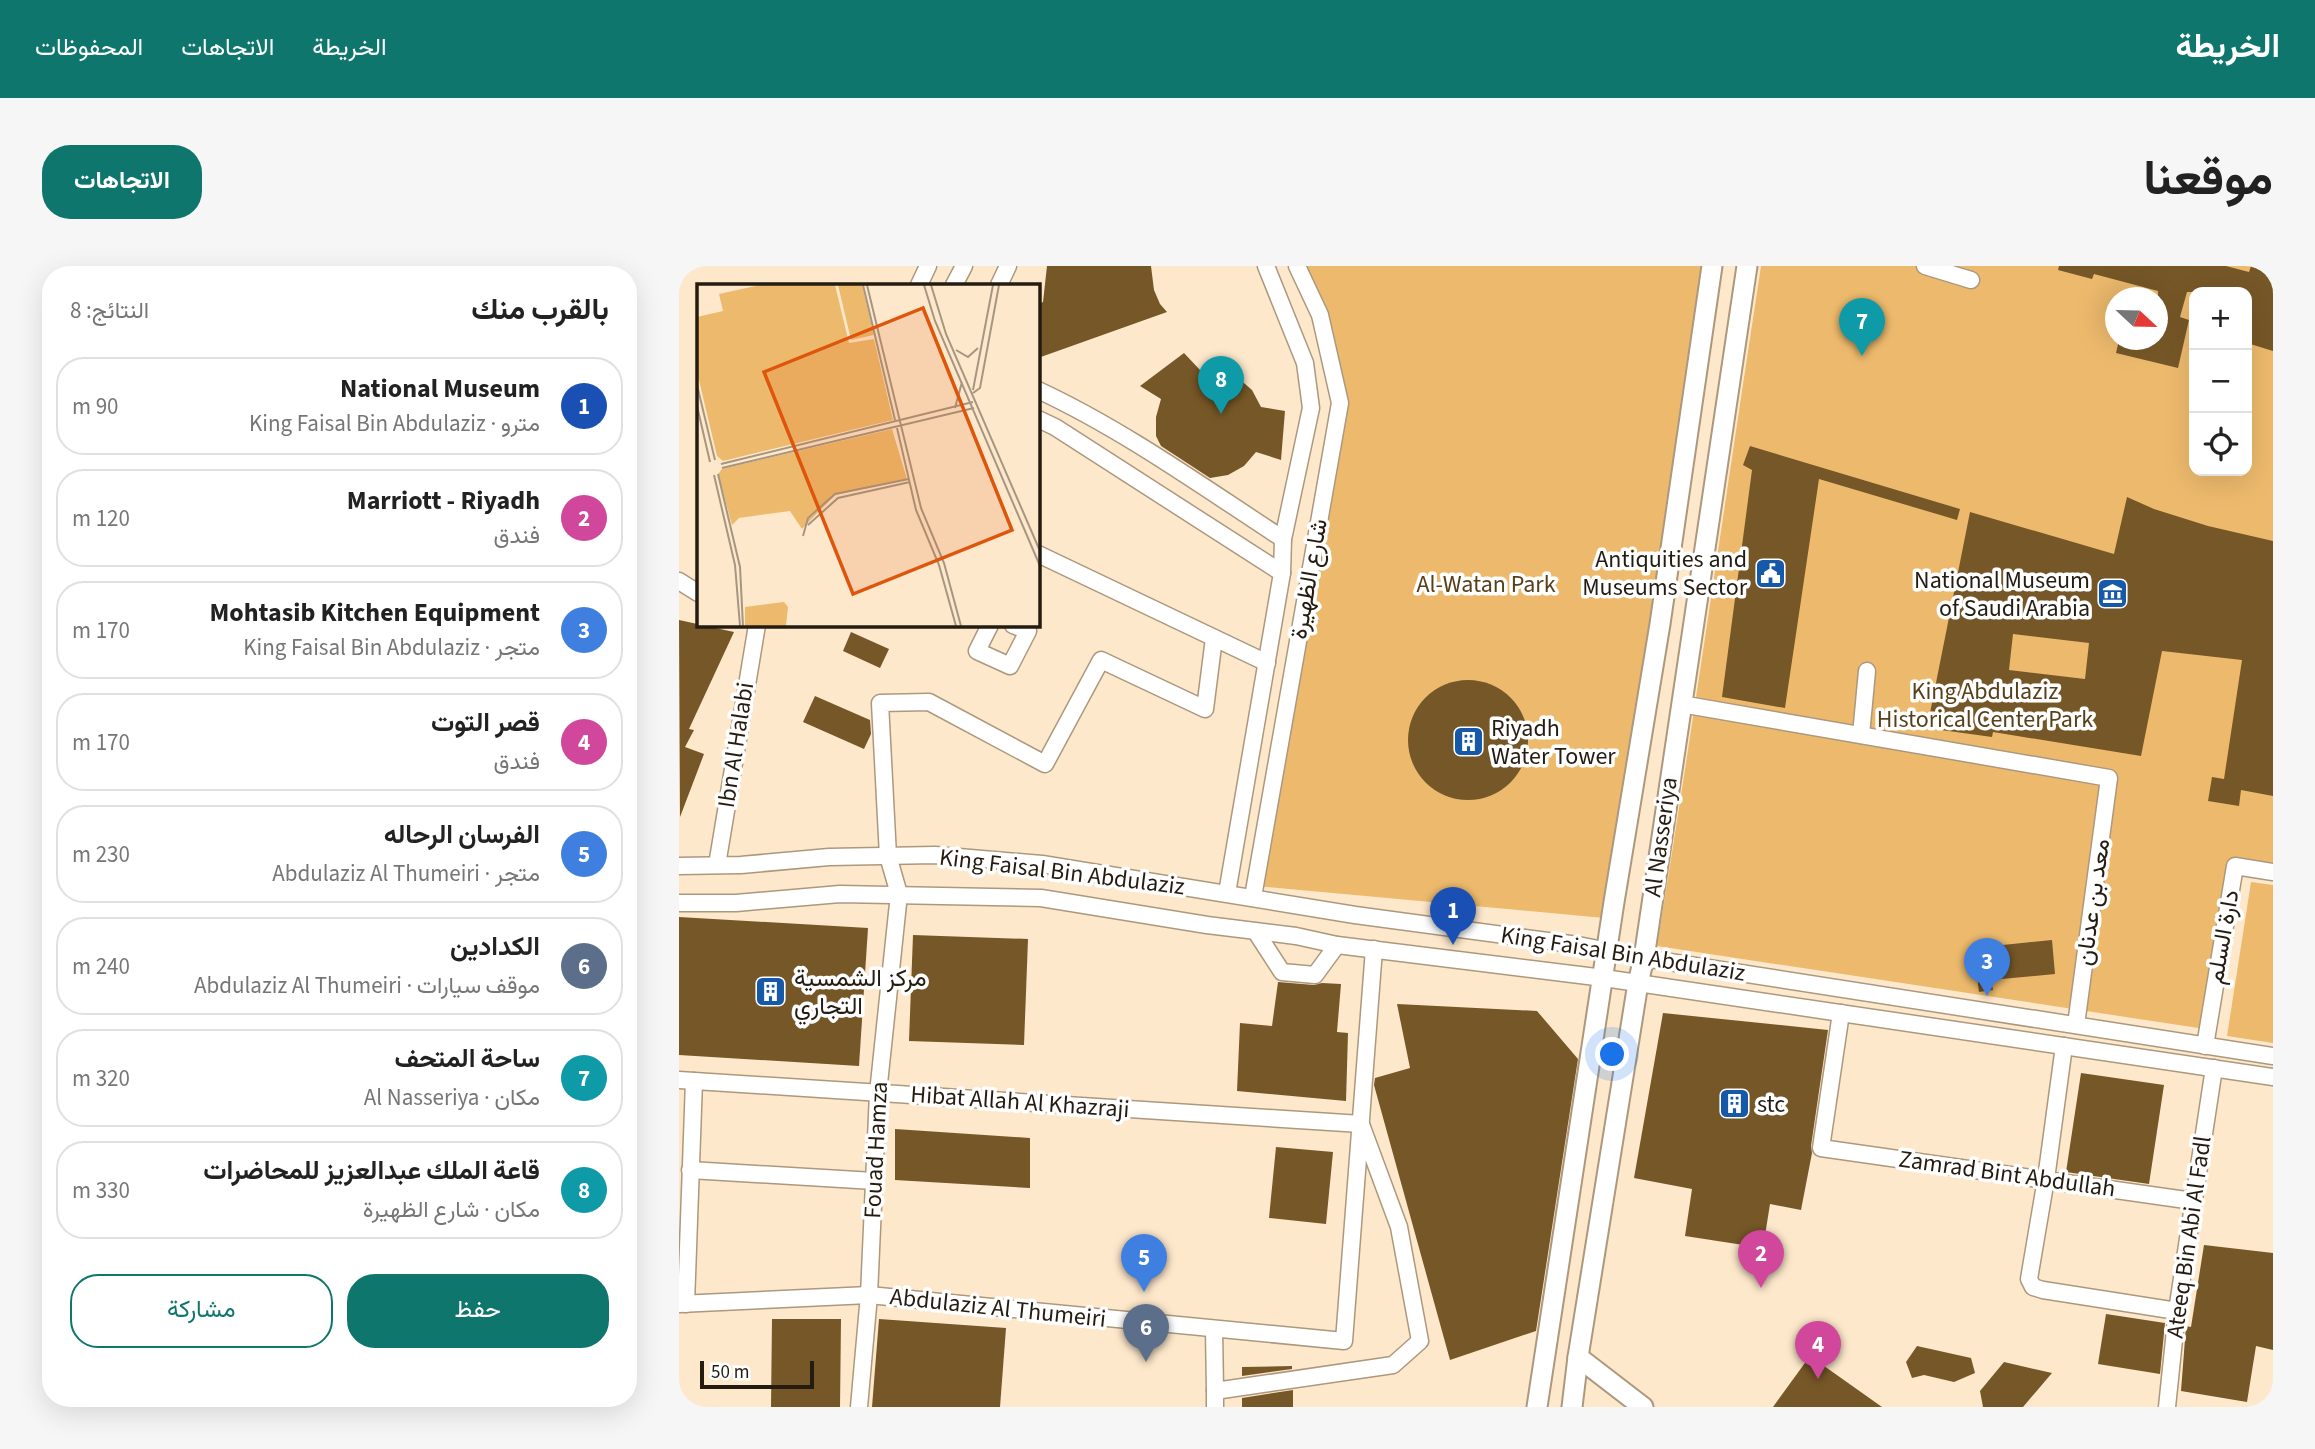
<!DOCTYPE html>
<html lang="ar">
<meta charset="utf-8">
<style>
body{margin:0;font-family:"Source Sans 3",Vazirmatn,sans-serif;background:#f6f6f6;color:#222;direction:rtl}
.controls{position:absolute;right:21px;top:21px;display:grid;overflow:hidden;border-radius:14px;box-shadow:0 7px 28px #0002}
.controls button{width:63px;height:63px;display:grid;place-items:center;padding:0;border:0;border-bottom:2px solid #e0e0e0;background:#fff;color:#222;font:35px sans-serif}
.compass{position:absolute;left:1426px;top:21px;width:63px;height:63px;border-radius:50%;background:#fff;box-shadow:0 7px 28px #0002;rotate:112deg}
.scale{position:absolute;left:21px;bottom:18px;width:114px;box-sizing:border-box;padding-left:7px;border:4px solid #241c11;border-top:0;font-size:19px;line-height:24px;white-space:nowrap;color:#241c11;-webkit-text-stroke:5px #fff;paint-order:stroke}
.you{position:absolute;left:934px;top:789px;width:24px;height:24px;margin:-18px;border:5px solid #fff;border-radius:50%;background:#1a73e8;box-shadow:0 0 0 10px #1a73e833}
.badge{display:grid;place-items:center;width:46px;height:46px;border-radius:50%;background:#0f766e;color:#fff;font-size:23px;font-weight:700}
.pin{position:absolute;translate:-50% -58px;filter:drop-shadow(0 2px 4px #0008)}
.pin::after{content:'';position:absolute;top:37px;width:24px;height:21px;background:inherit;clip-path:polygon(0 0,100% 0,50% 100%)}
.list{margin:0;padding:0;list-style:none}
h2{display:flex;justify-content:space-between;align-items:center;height:91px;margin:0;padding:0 28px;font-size:30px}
h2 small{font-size:23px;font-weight:400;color:#767676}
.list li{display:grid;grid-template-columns:46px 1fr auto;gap:21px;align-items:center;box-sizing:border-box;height:98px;margin:0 14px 14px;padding:0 14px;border:2px solid #e0e0e0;border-radius:28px}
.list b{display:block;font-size:26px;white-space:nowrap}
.list p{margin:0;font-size:23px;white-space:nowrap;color:#767676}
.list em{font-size:23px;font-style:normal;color:#767676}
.actions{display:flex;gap:14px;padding:21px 28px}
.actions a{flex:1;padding:16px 0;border:2px solid #0f766e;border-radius:28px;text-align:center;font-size:24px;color:#0f766e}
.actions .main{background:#0f766e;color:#fff}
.icon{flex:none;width:38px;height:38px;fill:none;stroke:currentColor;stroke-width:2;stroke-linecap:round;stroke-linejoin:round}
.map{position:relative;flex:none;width:1594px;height:1141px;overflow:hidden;direction:ltr;border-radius:28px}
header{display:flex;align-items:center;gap:42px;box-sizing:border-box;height:98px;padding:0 35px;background:#0f766e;color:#fff}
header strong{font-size:33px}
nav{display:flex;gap:38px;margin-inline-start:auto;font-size:24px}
.intro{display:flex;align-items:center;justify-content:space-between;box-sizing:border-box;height:168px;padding:0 42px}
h1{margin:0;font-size:49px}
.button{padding:18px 32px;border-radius:28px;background:#0f766e;color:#fff;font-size:24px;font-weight:700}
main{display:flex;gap:42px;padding:0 42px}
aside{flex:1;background:#fff;border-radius:28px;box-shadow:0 7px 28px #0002}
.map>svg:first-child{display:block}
.green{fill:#edba6d;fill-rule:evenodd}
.building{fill:#765727;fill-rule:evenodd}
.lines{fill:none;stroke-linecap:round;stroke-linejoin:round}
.minor-casing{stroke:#ac987d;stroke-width:19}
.major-casing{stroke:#ac987d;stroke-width:23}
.minor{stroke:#fff;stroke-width:16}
.major{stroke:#fff;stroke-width:19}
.labels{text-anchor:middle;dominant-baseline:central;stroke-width:7;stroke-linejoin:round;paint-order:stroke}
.poi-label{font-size:24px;fill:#241c11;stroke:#fff;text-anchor:start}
.street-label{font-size:24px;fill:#241c11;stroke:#fff}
.park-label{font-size:24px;fill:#573f19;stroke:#fff}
.inset-road{fill:none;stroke:#a69681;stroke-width:2}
.view{fill:#de560c;fill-opacity:0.15;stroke:#de560c;stroke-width:3.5}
.inset-edge{fill:none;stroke:#241c11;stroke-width:3.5}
</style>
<header>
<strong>الخريطة</strong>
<nav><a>الخريطة</a><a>الاتجاهات</a><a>المحفوظات</a></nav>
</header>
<div class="intro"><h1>موقعنا</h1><a class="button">الاتجاهات</a></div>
<main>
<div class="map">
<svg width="1594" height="1141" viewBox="0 0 1594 1141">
<rect width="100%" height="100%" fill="#fde8cb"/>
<g class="green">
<path d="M 618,0 L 1030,0 L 925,652 L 578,620 L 659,136 L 639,48 Z"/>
<path d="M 1082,0 L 1594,0 L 1594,602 L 1562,597 L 1526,763 L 978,680 C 1015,454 1047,227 1082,0 ZM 1515,26 L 1568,26 L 1568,205 L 1515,205 ZM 1436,32 L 1478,32 L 1478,74 L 1436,74 Z"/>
<path d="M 1572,616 L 1594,619 L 1594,777 L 1548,770 Z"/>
</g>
<g class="building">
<path d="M 368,0 L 472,0 L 475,24 L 481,38 L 488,46 L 359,92 L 359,38 L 364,36 Z"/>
<path d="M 1380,0 L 1547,0 L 1570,6 L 1572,0 L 1594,0 L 1594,85 L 1568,77 L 1568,26 L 1508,26 L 1501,51 L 1510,54 L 1499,102 L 1437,87 L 1440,74 L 1479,74 L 1479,25 L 1415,8 L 1413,13 L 1379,4 Z"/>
<path d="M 505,87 L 521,104 L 540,104 L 558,111 L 573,124 L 582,141 L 606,145 L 602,194 L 577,186 L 565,200 L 549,209 L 531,212 L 482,180 L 477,170 L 477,151 L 482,133 L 461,120 Z"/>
<path d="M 1071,180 L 1281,243 L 1278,254 L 1140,213 L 1106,442 L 1043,431 L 1073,204 L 1064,199 Z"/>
<path d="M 1448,231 L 1475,243 L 1529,260 L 1594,275 L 1594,530 L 1562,524 L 1560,540 L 1529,535 L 1533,511 L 1545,513 L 1563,394 L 1483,385 L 1462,490 L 1314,466 L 1313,471 L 1248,462 L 1291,246 L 1435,288 ZM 1334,368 L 1410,377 L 1406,413 L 1330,404 Z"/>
<path d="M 0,354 L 55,366 L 10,463 L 15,464 L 6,481 L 25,488 L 1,551 Z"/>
<path d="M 172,366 L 210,383 L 201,402 L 164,385 Z"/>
<circle cx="789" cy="474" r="60"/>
<path d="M 136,430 L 191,454 L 192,468 L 185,483 L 124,456 Z"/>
<path d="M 0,651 L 189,662 L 180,800 L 0,789 Z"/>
<path d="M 234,669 L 349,673 L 345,779 L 230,775 Z"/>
<path d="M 1373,674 L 1376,708 L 1312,714 L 1314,724 L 1300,726 L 1296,695 L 1315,692 L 1314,680 Z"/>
<path d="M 599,716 L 635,719 L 643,717 L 662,718 L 658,766 L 669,767 L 667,835 L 558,825 L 561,757 L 593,760 Z"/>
<path d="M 718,738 L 858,745 L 899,793 L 857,1065 L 771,1094 L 695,819 L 696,812 L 731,802 Z"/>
<path d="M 984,747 L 1149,764 L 1132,880 L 1133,887 L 1122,944 L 1091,938 L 1084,982 L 1006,970 L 1013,923 L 955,912 Z"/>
<path d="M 1402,807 L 1485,819 L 1470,918 L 1387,906 Z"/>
<path d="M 216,863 L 351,872 L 351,922 L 216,914 Z"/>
<path d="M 597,881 L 654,886 L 647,958 L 590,952 Z"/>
<path d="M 1525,979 L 1594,987 L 1594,1084 L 1577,1080 L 1568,1136 L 1502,1125 L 1507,1060 L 1512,1061 Z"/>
<path d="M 1427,1048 L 1486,1057 L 1481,1108 L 1419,1098 Z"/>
<path d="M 93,1053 L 162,1053 L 161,1141 L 92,1141 Z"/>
<path d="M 200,1053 L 327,1062 L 321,1141 L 193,1141 Z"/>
<path d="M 1238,1080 L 1292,1092 L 1296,1107 L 1275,1116 L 1245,1109 L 1233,1112 L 1227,1096 Z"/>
<path d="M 1131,1090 L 1203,1141 L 1094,1141 Z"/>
<path d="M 1325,1096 L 1373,1107 L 1344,1141 L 1304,1141 L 1301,1125 Z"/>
<path d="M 613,1100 L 613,1103 L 563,1110 L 563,1101 Z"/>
<path d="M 614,1124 L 614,1141 L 563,1141 L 563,1132 Z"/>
</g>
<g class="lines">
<defs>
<g id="minor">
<path d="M 1246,0 L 1292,14"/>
<path d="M 240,19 L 249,0"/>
<path d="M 275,19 L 285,0"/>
<path d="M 320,19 L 329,0"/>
<path d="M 359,124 C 445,164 524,221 604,273"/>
<path d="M 359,153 L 376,161 L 603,307"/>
<path d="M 359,288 L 588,397"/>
<path d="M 0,315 L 19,327"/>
<path d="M 311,359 L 298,385 L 331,400 L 349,365 L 334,359"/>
<path d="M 1002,438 L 1430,512 L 1397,759"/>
<path d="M 1182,469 L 1188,405"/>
<path d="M 38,599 L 78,359"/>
<path d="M 0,600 L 62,599 L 150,591 L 256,589 L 363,598 L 676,649 L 899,679 L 965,692 L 1594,790"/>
<path d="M 548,627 L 603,307 L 604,273 L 632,142 L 626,97 L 587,0"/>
<path d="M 574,631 L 661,137 L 641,49 L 618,0"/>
<path d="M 0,637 L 57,637 L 161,628 L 362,632 L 528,659 L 617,670 L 658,679 L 925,712 L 1594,811"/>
<path d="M 577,666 L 603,706 L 636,709 L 658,679"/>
<path d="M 1162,747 L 1142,882 L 1514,935"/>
<path d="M 1385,780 L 1367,913 L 1350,1013 L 1354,1021 L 1364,1024 L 1498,1045"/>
<path d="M 1526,780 L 1556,600 L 1594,606"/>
<path d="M 0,814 L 682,858"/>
<path d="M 11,904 L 195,915"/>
<path d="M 0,1038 L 190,1029 L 665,1075 L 695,683"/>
<path d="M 7,1038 L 15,815"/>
<path d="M 535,1063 L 536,1125"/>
<path d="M 180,1141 L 190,1029 L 199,827 L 220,628 L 209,590 L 201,437 L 250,436 L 366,498 L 422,394 L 526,443 L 535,372"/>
<path d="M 536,1141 L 536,1125 L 714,1099 L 741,1075 L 720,961 L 683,861"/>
<path d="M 1488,1141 L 1498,1045 L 1535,802"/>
</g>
<g id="major">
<path d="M 899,1091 L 964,1141"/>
<path d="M 858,1141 L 935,636 L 981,358 L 1033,0"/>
<path d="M 893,1141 L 899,1091 L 959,717 L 965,692 L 1068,0"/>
</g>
</defs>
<use href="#minor" class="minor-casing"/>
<use href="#major" class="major-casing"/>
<use href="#minor" class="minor"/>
<use href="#major" class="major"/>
</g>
<defs>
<symbol id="civic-square" viewBox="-11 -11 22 22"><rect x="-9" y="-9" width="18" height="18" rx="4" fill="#1659a9" stroke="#fff"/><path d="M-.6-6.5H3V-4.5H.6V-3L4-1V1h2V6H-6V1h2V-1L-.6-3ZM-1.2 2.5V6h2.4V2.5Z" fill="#fff"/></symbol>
<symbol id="museum-square" viewBox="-11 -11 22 22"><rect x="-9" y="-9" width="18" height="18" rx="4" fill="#1659a9" stroke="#fff"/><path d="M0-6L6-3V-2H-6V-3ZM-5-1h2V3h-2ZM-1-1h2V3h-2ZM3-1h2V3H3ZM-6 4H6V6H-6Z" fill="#fff"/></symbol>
<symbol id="building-square" viewBox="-11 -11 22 22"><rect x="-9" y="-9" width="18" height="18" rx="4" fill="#1659a9" stroke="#fff"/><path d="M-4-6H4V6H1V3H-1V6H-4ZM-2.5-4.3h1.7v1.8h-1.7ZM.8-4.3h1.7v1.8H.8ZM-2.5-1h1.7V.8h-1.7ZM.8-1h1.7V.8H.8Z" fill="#fff"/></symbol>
</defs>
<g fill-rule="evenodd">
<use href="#civic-square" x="1074" y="290" width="35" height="35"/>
<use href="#museum-square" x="1416" y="310" width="35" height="35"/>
<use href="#building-square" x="772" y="458" width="35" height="35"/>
<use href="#building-square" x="74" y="708" width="35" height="35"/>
<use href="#building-square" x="1038" y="820" width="35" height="35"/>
</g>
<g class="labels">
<g class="poi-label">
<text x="1068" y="293" text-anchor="end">Antiquities and<tspan x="1068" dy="28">Museums Sector</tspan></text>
<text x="1411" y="314" text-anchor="end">National Museum<tspan x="1411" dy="28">of Saudi Arabia</tspan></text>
<text x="812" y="462">Riyadh<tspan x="812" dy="28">Water Tower</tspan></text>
<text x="115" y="712">مركز الشمسية<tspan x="115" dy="28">التجاري</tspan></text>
<text x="1078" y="838">stc</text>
</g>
<g class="street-label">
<text transform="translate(630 313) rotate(-80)">شارع الظهيرة</text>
<text transform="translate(57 479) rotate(-81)">Ibn Al Halabi</text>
<text transform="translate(982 571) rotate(-82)">Al Nasseriya</text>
<text transform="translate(383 606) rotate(7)">King Faisal Bin Abdulaziz</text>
<text transform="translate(1414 636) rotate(-82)">معد بن عدنان</text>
<text transform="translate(1544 671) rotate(-80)">دارة السلم</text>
<text transform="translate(944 688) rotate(9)">King Faisal Bin Abdulaziz</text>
<text transform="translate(341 836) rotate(4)">Hibat Allah Al Khazraji</text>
<text transform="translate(197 884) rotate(-87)">Fouad Hamza</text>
<text transform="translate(1328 908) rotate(8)">Zamrad Bint Abdullah</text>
<text transform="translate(1510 971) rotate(-82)">Ateeq Bin Abi Al Fadl</text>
<text transform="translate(319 1042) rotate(6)">Abdulaziz Al Thumeiri</text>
</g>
<g class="park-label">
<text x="807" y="318">Al-Watan Park</text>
<text x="1306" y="425">King Abdulaziz<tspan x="1306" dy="28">Historical Center Park</tspan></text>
</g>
</g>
<g transform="translate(18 18)">
<rect width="343" height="343" fill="#fde8cb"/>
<path d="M 63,1 L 138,1 L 152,59 L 177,55 L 196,136 L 26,177 L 20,172 L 0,88 L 0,33 L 26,27 L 22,10 ZM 141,1 L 165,1 L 177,51 L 154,56 ZM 195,145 L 210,195 L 138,211 L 105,245 L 93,227 L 42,234 L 35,241 L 21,190 L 25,185 ZM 87,318 L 91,323 L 89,342 L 48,342 L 48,323 Z" fill="#edba6d"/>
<path class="inset-road" d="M 166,1 L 198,136M 170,1 L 224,224 L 247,279 L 264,342M 227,1 L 238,37 L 343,282M 234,1 L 249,50 L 343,267M 259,66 L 271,73 L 281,64M 0,101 L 18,176M 276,106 L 296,1M 276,109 L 283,104 L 302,1M 0,122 L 13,178M 258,124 L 265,98M 200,144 L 219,226 L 242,281 L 259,342M 24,180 L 276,118M 25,184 L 277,124M 21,190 L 43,283 L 46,342M 17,191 L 38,281 L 43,342M 111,241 L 141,214 L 213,198M 106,252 L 111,234 L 138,210 L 212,195"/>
<path class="view" d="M 226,24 L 315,246 L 156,310 L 67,88 Z"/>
<rect width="343" height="343" class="inset-edge"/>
</g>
</svg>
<div class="controls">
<button>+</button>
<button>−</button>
<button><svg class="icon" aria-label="locate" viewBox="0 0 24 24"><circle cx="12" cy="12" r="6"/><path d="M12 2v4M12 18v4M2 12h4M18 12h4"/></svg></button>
</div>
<svg class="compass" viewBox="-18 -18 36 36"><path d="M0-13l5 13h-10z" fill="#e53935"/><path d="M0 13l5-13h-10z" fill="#767676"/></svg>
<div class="scale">50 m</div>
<div class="you"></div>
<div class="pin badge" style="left:774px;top:679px;background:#1a4fb4">1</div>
<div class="pin badge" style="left:1082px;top:1022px;background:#d1479c">2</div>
<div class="pin badge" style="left:1308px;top:730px;background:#3f7fe0">3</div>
<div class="pin badge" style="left:1139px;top:1113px;background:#d1479c">4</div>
<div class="pin badge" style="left:465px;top:1026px;background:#3f7fe0">5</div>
<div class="pin badge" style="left:467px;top:1096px;background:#5c6f8a">6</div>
<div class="pin badge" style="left:1183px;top:90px;background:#0f9aa8">7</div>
<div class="pin badge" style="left:542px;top:148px;background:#0f9aa8">8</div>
</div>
<aside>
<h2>بالقرب منك<small>النتائج: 8</small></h2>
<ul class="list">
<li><span class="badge" style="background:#1a4fb4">1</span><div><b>National Museum</b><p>مترو · King Faisal Bin Abdulaziz</p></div><em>90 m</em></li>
<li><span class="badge" style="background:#d1479c">2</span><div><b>Marriott - Riyadh</b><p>فندق</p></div><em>120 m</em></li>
<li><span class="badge" style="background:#3f7fe0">3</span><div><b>Mohtasib Kitchen Equipment</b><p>متجر · King Faisal Bin Abdulaziz</p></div><em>170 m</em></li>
<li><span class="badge" style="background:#d1479c">4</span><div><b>قصر التوت</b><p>فندق</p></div><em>170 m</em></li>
<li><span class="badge" style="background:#3f7fe0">5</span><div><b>الفرسان الرحاله</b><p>متجر · Abdulaziz Al Thumeiri</p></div><em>230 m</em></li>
<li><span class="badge" style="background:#5c6f8a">6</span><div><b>الكدادين</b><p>موقف سيارات · Abdulaziz Al Thumeiri</p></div><em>240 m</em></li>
<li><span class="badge" style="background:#0f9aa8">7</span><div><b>ساحة المتحف</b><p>مكان · Al Nasseriya</p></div><em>320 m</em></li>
<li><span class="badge" style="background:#0f9aa8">8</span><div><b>قاعة الملك عبدالعزيز للمحاضرات</b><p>مكان · شارع الظهيرة</p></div><em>330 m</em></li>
</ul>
<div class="actions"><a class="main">حفظ</a><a>مشاركة</a></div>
</aside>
</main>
